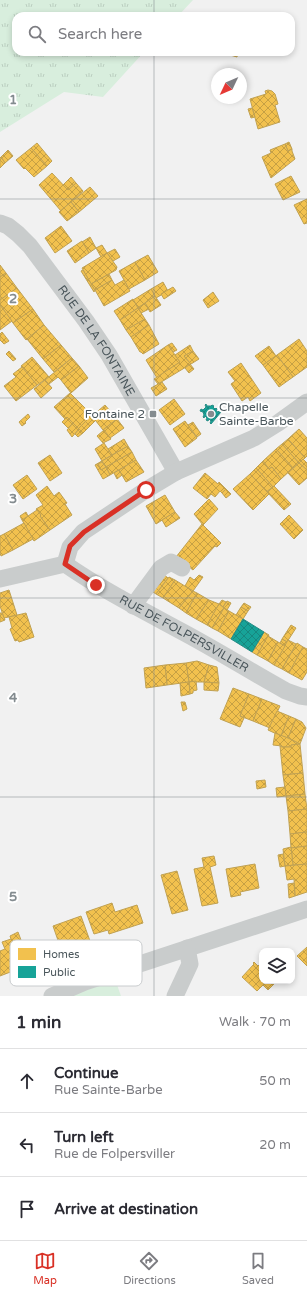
<!DOCTYPE html>
<meta charset="utf-8">
<style>
body{margin:0;font-family:"Varela Round",sans-serif;background:#f2f2f3;color:#2b2b33}
.controls{position:absolute;right:12px;bottom:12px;display:grid;overflow:hidden;border-radius:8px;box-shadow:0 2px 6px #0003}
.controls button{width:36px;height:36px;display:grid;place-items:center;padding:0;border:0;border-bottom:1px solid #e1e1e2;background:#fff;color:#2b2b33;font:20px sans-serif}
.compass{position:absolute;left:211px;top:68px;width:36px;height:36px;border-radius:50%;background:#fff;box-shadow:0 2px 6px #0003;rotate:226deg}
.stop{position:absolute;width:12px;height:12px;margin:-9px;border:3px solid #d93025;border-radius:50%;background:#fff}
.stop.end{background:#d93025;border-color:#fff;box-shadow:0 1px 4px #0008}
.list{margin:0;padding:0;list-style:none}
h2{display:flex;justify-content:space-between;align-items:center;height:52px;margin:0;padding:0 16px;font-size:17px}
h2 small{font-size:13px;font-weight:400;color:#7c7c81}
.list li{display:grid;grid-template-columns:26px 1fr auto;gap:12px;align-items:center;box-sizing:border-box;height:64px;padding:0 16px;border-top:1px solid #e1e1e2}
.list b{display:block;font-size:15px;white-space:nowrap}
.list p{margin:0;font-size:13px;white-space:nowrap;color:#7c7c81}
.list em{font-size:13px;font-style:normal;color:#7c7c81}
.icon{flex:none;width:22px;height:22px;fill:none;stroke:currentColor;stroke-width:2;stroke-linecap:round;stroke-linejoin:round}
.map{position:relative;flex:none;width:307px;height:996px;overflow:hidden}
.search{position:absolute;background:#fff;box-shadow:0 2px 6px #0003;left:12px;right:12px;top:12px;height:44px;display:flex;align-items:center;gap:10px;box-sizing:border-box;padding:0 14px;border-radius:12px;color:#7c7c81;font-size:15px}
.sheet{height:244px;background:#fff}
nav{display:flex;justify-content:space-around;align-items:center;box-sizing:border-box;height:56px;border-top:1px solid #e1e1e2;background:#fff;font-size:11px;color:#7c7c81}
nav a{display:grid;justify-items:center;gap:2px}
nav .on{color:#d93025}
.map>svg:first-child{display:block}
.grass{fill:url(#grass-tufts)}
.pitch{fill:#d8eedd}
.homes{fill:url(#homes-cross-hatch);stroke:#c0a152}
.public{fill:url(#public-cross-hatch);stroke:#268c86}
.lines{fill:none;stroke-linecap:round;stroke-linejoin:round}
.minor{stroke:#c9cccc;stroke-width:17}
.route{stroke:#d93025;stroke-width:5}
.grid{fill:none;stroke:#848c90;stroke-width:1;stroke-opacity:0.55}
.poi-dot{fill:#848c90;stroke:#fff;stroke-width:1.5}
.labels{text-anchor:middle;dominant-baseline:central;stroke-width:4;stroke-linejoin:round;paint-order:stroke}
.street-label{font-size:12px;fill:#4a565b;stroke:#fff}
.poi-label{font-size:12px;fill:#4a565b;stroke:#fff;text-anchor:start}
.key{fill:#fff;stroke:#c9ccce;stroke-width:1}
.key-label{font-size:11px;fill:#4a565b}
.grid-label{font-size:13px;text-anchor:middle;font-weight:bold;fill:#848c90;stroke:#fff;stroke-width:4;stroke-linejoin:round;paint-order:stroke}
</style>
<div class="map">
<svg width="307" height="996" viewBox="0 0 307 996">
<defs>
<pattern id="grass-tufts" width="24" height="20" patternUnits="userSpaceOnUse"><rect width="24" height="20" fill="#d8eedd"/><path d="M3 7l-1-3M5 7V3M7 7l1-3M15 17l-1-3M17 17v-4M19 17l1-3" fill="none" stroke="#bbcec0"/></pattern>
<pattern id="homes-cross-hatch" width="8" height="8" patternUnits="userSpaceOnUse"><rect width="8" height="8" fill="#f2c14e"/><path d="M0 0l8 8M0 8l8-8" fill="none" stroke="#c6a044"/></pattern>
<pattern id="public-cross-hatch" width="8" height="8" patternUnits="userSpaceOnUse"><rect width="8" height="8" fill="#17a398"/><path d="M0 0l8 8M0 8l8-8" fill="none" stroke="#17887f"/></pattern>
</defs>
<rect width="100%" height="100%" fill="#f1f1f1"/>
<path class="grass" d="M 0,0 L 193,0 L 178,16 L 16,16 L 16,52 L 144,52 L 103,97 L 64,92 L 0,132 Z"/>
<path class="pitch" d="M 115,979 L 121,996 L 65,996 Z"/>
<g class="homes">
<path d="M 220,52 L 238,52 L 237,57 Z"/>
<path d="M 268,90 L 272,91 L 275,94 L 278,104 L 275,105 L 280,122 L 258,129 L 250,99 L 266,94 L 265,91 Z"/>
<path d="M 252,108 L 255,117 L 251,118 L 248,109 Z"/>
<path d="M 289,142 L 292,149 L 288,151 L 285,144 Z"/>
<path d="M 37,143 L 52,161 L 47,166 L 31,148 Z"/>
<path d="M 285,144 L 288,151 L 292,149 L 292,151 L 295,159 L 271,178 L 262,157 L 271,153 L 270,150 Z"/>
<path d="M 31,148 L 47,166 L 34,177 L 25,168 L 24,169 L 16,160 Z"/>
<path d="M 8,150 L 13,156 L 5,163 L 1,157 Z"/>
<path d="M 1,157 L 5,163 L 0,168 L 0,158 Z"/>
<path d="M 52,173 L 68,190 L 76,183 L 83,191 L 61,211 L 39,185 Z"/>
<path d="M 291,176 L 300,192 L 283,200 L 275,184 Z"/>
<path d="M 71,177 L 76,183 L 68,190 L 63,185 Z"/>
<path d="M 90,187 L 98,196 L 79,212 L 71,202 Z"/>
<path d="M 307,199 L 307,223 L 304,224 L 294,205 Z"/>
<path d="M 71,202 L 79,212 L 67,221 L 59,212 Z"/>
<path d="M 61,226 L 72,241 L 55,253 L 45,238 Z"/>
<path d="M 90,237 L 96,248 L 89,253 L 82,242 Z"/>
<path d="M 82,241 L 89,253 L 75,263 L 67,251 Z"/>
<path d="M 102,245 L 107,253 L 101,257 L 96,248 Z"/>
<path d="M 115,249 L 120,257 L 113,261 L 107,253 Z"/>
<path d="M 107,253 L 117,267 L 116,270 L 91,284 L 82,268 Z"/>
<path d="M 148,255 L 158,272 L 145,280 L 135,262 Z"/>
<path d="M 135,262 L 145,280 L 129,289 L 119,271 Z"/>
<path d="M 0,265 L 6,273 L 0,277 Z"/>
<path d="M 83,270 L 95,290 L 94,292 L 81,271 Z"/>
<path d="M 6,273 L 17,288 L 0,300 L 0,277 Z"/>
<path d="M 109,274 L 112,280 L 95,290 L 91,284 Z"/>
<path d="M 112,280 L 115,285 L 124,280 L 130,291 L 104,306 L 95,290 Z"/>
<path d="M 163,282 L 168,291 L 156,298 L 151,289 Z"/>
<path d="M 173,287 L 176,291 L 164,299 L 161,294 Z"/>
<path d="M 17,288 L 33,309 L 13,323 L 0,305 L 0,300 Z"/>
<path d="M 151,289 L 155,296 L 138,308 L 133,300 Z"/>
<path d="M 213,292 L 219,301 L 208,308 L 203,300 Z"/>
<path d="M 155,296 L 161,305 L 150,312 L 145,303 Z"/>
<path d="M 133,299 L 138,308 L 120,320 L 114,311 Z"/>
<path d="M 145,303 L 149,309 L 141,313 L 138,308 Z"/>
<path d="M 0,305 L 12,321 L 0,330 Z"/>
<path d="M 138,308 L 145,319 L 126,330 L 120,320 Z"/>
<path d="M 33,309 L 44,325 L 26,340 L 13,323 Z"/>
<path d="M 145,319 L 149,325 L 131,337 L 126,330 Z"/>
<path d="M 44,325 L 61,345 L 43,359 L 27,339 Z"/>
<path d="M 149,325 L 159,344 L 143,354 L 141,352 L 140,352 L 131,337 Z"/>
<path d="M 2,332 L 9,341 L 4,344 L 0,340 L 0,334 Z"/>
<path d="M 299,339 L 307,351 L 307,367 L 293,377 L 277,355 Z"/>
<path d="M 172,343 L 177,350 L 173,352 L 168,345 Z"/>
<path d="M 61,345 L 72,358 L 54,372 L 43,359 Z"/>
<path d="M 168,345 L 180,362 L 157,378 L 146,360 Z"/>
<path d="M 190,345 L 193,351 L 184,356 L 191,364 L 158,384 L 154,379 L 180,362 L 175,355 Z"/>
<path d="M 269,346 L 276,356 L 263,365 L 255,356 Z"/>
<path d="M 9,351 L 16,359 L 13,361 L 6,354 Z"/>
<path d="M 193,351 L 199,359 L 191,364 L 184,356 Z"/>
<path d="M 277,355 L 293,377 L 279,387 L 263,365 Z"/>
<path d="M 32,357 L 49,377 L 37,385 L 21,366 Z"/>
<path d="M 72,358 L 79,366 L 61,380 L 58,377 L 49,384 L 45,380 Z"/>
<path d="M 241,363 L 261,393 L 250,401 L 248,397 L 242,401 L 231,384 L 235,381 L 228,372 Z"/>
<path d="M 190,364 L 194,369 L 189,373 L 185,368 Z"/>
<path d="M 79,366 L 88,378 L 71,393 L 61,380 Z"/>
<path d="M 22,367 L 37,385 L 16,401 L 4,386 L 16,377 L 13,374 Z"/>
<path d="M 45,380 L 52,388 L 41,398 L 34,389 Z"/>
<path d="M 162,382 L 167,389 L 156,396 L 151,388 Z"/>
<path d="M 70,393 L 92,415 L 78,429 L 67,417 L 65,419 L 54,407 Z"/>
<path d="M 174,399 L 185,414 L 170,425 L 159,410 Z"/>
<path d="M 105,405 L 117,419 L 103,430 L 92,416 Z"/>
<path d="M 28,414 L 30,417 L 25,422 L 26,423 L 22,426 L 19,422 Z"/>
<path d="M 92,415 L 96,420 L 83,433 L 78,429 Z"/>
<path d="M 67,417 L 73,423 L 68,428 L 62,422 Z"/>
<path d="M 117,419 L 124,428 L 110,438 L 103,430 Z"/>
<path d="M 185,421 L 197,438 L 185,447 L 173,429 Z"/>
<path d="M 193,422 L 201,434 L 197,437 L 188,425 Z"/>
<path d="M 73,423 L 79,429 L 72,437 L 67,430 Z"/>
<path d="M 79,429 L 83,433 L 78,437 L 75,434 Z"/>
<path d="M 299,429 L 307,438 L 307,456 L 305,458 L 288,439 Z"/>
<path d="M 104,430 L 111,439 L 103,443 L 97,436 Z"/>
<path d="M 124,439 L 128,446 L 112,455 L 108,449 Z"/>
<path d="M 288,439 L 305,458 L 299,463 L 282,444 Z"/>
<path d="M 104,443 L 112,455 L 102,461 L 95,449 Z"/>
<path d="M 282,444 L 299,463 L 293,468 L 276,449 Z"/>
<path d="M 128,446 L 132,452 L 106,467 L 102,461 Z"/>
<path d="M 276,449 L 293,468 L 281,479 L 272,467 L 269,469 L 263,461 Z"/>
<path d="M 132,452 L 136,460 L 110,475 L 106,467 Z"/>
<path d="M 50,455 L 62,473 L 50,481 L 38,463 Z"/>
<path d="M 303,459 L 307,463 L 307,470 L 299,463 Z"/>
<path d="M 136,460 L 144,472 L 126,482 L 119,470 Z"/>
<path d="M 102,461 L 98,464 L 101,470 L 106,467 L 110,475 L 103,479 L 95,465 Z"/>
<path d="M 263,461 L 269,469 L 272,467 L 281,479 L 273,487 L 256,468 Z"/>
<path d="M 102,462 L 106,467 L 101,470 L 98,464 Z"/>
<path d="M 299,463 L 307,470 L 307,478 L 299,485 L 288,473 Z"/>
<path d="M 256,468 L 273,487 L 266,492 L 250,474 Z"/>
<path d="M 119,470 L 122,475 L 117,479 L 114,473 Z"/>
<path d="M 205,473 L 218,484 L 219,482 L 226,489 L 222,493 L 220,491 L 215,497 L 211,494 L 207,499 L 193,488 Z"/>
<path d="M 250,474 L 269,494 L 253,510 L 233,489 Z"/>
<path d="M 27,475 L 37,489 L 23,499 L 13,485 Z"/>
<path d="M 47,486 L 54,496 L 59,492 L 67,503 L 65,504 L 72,515 L 50,530 L 40,516 L 41,515 L 36,509 L 43,505 L 36,495 Z"/>
<path d="M 274,486 L 291,504 L 284,510 L 267,492 Z"/>
<path d="M 226,489 L 231,494 L 226,498 L 222,493 Z"/>
<path d="M 165,495 L 175,512 L 156,524 L 146,506 Z"/>
<path d="M 209,499 L 218,509 L 203,525 L 194,514 Z"/>
<path d="M 37,510 L 41,515 L 40,516 L 50,530 L 34,541 L 22,520 Z"/>
<path d="M 26,512 L 28,516 L 22,520 L 20,516 Z"/>
<path d="M 175,512 L 180,518 L 166,527 L 162,520 Z"/>
<path d="M 289,515 L 303,530 L 294,539 L 280,524 Z"/>
<path d="M 24,523 L 33,539 L 13,550 L 4,534 Z"/>
<path d="M 202,524 L 221,543 L 217,547 L 215,546 L 193,570 L 176,557 Z"/>
<path d="M 4,534 L 13,550 L 1,556 L 0,553 L 0,536 Z"/>
<path d="M 162,573 L 168,578 L 156,594 L 150,590 Z"/>
<path d="M 199,575 L 203,577 L 193,591 L 185,586 L 190,577 L 194,580 Z"/>
<path d="M 169,577 L 175,580 L 163,598 L 156,594 Z"/>
<path d="M 175,580 L 193,591 L 179,608 L 163,598 Z"/>
<path d="M 9,590 L 17,615 L 4,618 L 0,606 L 0,593 Z"/>
<path d="M 193,591 L 197,593 L 186,613 L 179,608 Z"/>
<path d="M 197,593 L 209,600 L 196,619 L 186,613 Z"/>
<path d="M 209,600 L 219,604 L 207,625 L 196,619 Z"/>
<path d="M 222,600 L 226,602 L 223,607 L 219,604 Z"/>
<path d="M 227,601 L 231,603 L 227,610 L 223,607 Z"/>
<path d="M 244,603 L 251,607 L 248,611 L 241,607 Z"/>
<path d="M 219,604 L 224,608 L 212,628 L 207,625 Z"/>
<path d="M 241,607 L 248,611 L 243,619 L 236,615 Z"/>
<path d="M 224,608 L 229,611 L 218,631 L 212,628 Z"/>
<path d="M 229,611 L 243,619 L 231,639 L 218,631 Z"/>
<path d="M 0,613 L 2,613 L 5,620 L 0,622 Z"/>
<path d="M 26,613 L 34,637 L 19,642 L 18,640 L 15,641 L 10,629 L 12,628 L 9,617 Z"/>
<path d="M 291,625 L 296,628 L 287,642 L 282,639 Z"/>
<path d="M 264,632 L 269,635 L 257,655 L 252,652 Z"/>
<path d="M 268,636 L 278,642 L 268,661 L 257,655 Z"/>
<path d="M 282,639 L 287,642 L 285,646 L 280,643 Z"/>
<path d="M 288,640 L 296,644 L 282,669 L 274,665 Z"/>
<path d="M 278,642 L 285,646 L 274,665 L 268,661 Z"/>
<path d="M 297,643 L 303,647 L 289,673 L 282,669 Z"/>
<path d="M 303,647 L 307,649 L 307,672 L 302,680 L 289,673 Z"/>
<path d="M 197,661 L 209,665 L 204,682 L 189,682 L 186,663 Z"/>
<path d="M 186,663 L 189,682 L 167,685 L 165,665 Z"/>
<path d="M 165,665 L 167,685 L 146,688 L 144,668 Z"/>
<path d="M 209,665 L 217,667 L 219,683 L 204,682 Z"/>
<path d="M 196,681 L 197,690 L 193,691 L 193,693 L 190,694 L 189,682 Z"/>
<path d="M 189,682 L 190,694 L 181,696 L 180,683 Z"/>
<path d="M 204,682 L 219,683 L 218,691 L 204,690 Z"/>
<path d="M 233,688 L 249,694 L 240,716 L 244,718 L 240,727 L 220,719 Z"/>
<path d="M 249,694 L 262,699 L 253,721 L 240,716 Z"/>
<path d="M 262,699 L 280,706 L 270,728 L 253,721 Z"/>
<path d="M 181,702 L 185,702 L 187,709 L 183,711 Z"/>
<path d="M 277,711 L 289,716 L 281,736 L 268,730 Z"/>
<path d="M 289,716 L 296,719 L 288,738 L 281,736 Z"/>
<path d="M 296,719 L 302,722 L 306,728 L 300,744 L 288,738 Z"/>
<path d="M 275,733 L 288,738 L 300,744 L 291,745 L 291,747 L 282,747 L 282,746 L 273,745 Z"/>
<path d="M 300,744 L 303,773 L 283,775 L 280,746 L 282,747 L 291,747 L 291,745 Z"/>
<path d="M 303,773 L 305,794 L 286,796 L 283,775 Z"/>
<path d="M 265,780 L 266,787 L 257,789 L 256,781 Z"/>
<path d="M 285,787 L 286,796 L 277,797 L 276,788 Z"/>
<path d="M 305,794 L 307,809 L 288,811 L 286,796 Z"/>
<path d="M 307,809 L 307,832 L 290,834 L 288,811 Z"/>
<path d="M 307,832 L 307,846 L 291,848 L 290,834 Z"/>
<path d="M 307,846 L 307,864 L 293,865 L 291,848 Z"/>
<path d="M 291,847 L 293,865 L 285,866 L 283,849 Z"/>
<path d="M 283,854 L 285,866 L 280,867 L 278,855 Z"/>
<path d="M 214,856 L 216,865 L 210,867 L 218,903 L 202,906 L 194,869 L 204,867 L 202,858 Z"/>
<path d="M 255,864 L 259,888 L 240,892 L 241,895 L 231,897 L 226,869 Z"/>
<path d="M 307,864 L 307,892 L 295,896 L 294,879 L 287,880 L 285,866 Z"/>
<path d="M 177,871 L 188,910 L 172,914 L 161,875 Z"/>
<path d="M 294,883 L 295,896 L 289,898 L 288,884 Z"/>
<path d="M 112,903 L 115,912 L 137,905 L 143,923 L 109,934 L 108,930 L 94,934 L 86,912 Z"/>
<path d="M 81,916 L 90,941 L 81,944 L 82,945 L 81,946 L 79,943 L 61,949 L 53,926 Z"/>
<path d="M 18,932 L 30,964 L 21,968 L 18,961 L 16,962 L 14,964 L 11,965 L 13,971 L 0,976 L 0,951 L 5,949 L 2,942 L 11,939 L 10,936 Z"/>
<path d="M 307,947 L 307,966 L 297,956 Z"/>
<path d="M 254,962 L 258,966 L 262,962 L 262,981 L 267,981 L 257,991 L 242,977 L 254,964 L 253,963 Z"/>
<path d="M 267,981 L 271,981 L 274,984 L 268,990 L 263,985 Z"/>
</g>
<g class="public">
<path d="M 206,404 L 207,406 L 211,406 L 212,405 L 214,406 L 213,407 L 215,409 L 216,408 L 217,409 L 216,411 L 218,412 L 219,411 L 221,412 L 211,424 L 210,423 L 211,421 L 209,419 L 208,421 L 206,420 L 207,418 L 205,416 L 204,418 L 203,417 L 204,415 L 203,412 L 200,411 L 201,409 L 203,410 L 206,407 L 205,405 Z"/>
<path d="M 243,619 L 264,632 L 252,652 L 231,639 Z"/>
</g>
<g class="lines">
<g class="minor">
<path id="s1" d="M 0,223 L 8,226 L 18,234 L 30,246 L 86,321 L 109,355 L 176,472"/>
<path d="M 65,564 L 70,547 L 83,532 L 146,490 L 176,472 L 254,438 L 278,423 L 307,402"/>
<path id="s2" d="M 65,564 C 101,589 140,609 179,630 C 215,649 250,671 286,691 L 300,696 L 307,697"/>
<path d="M 0,579 L 65,564"/>
<path d="M 133,606 L 161,568 L 171,562 L 182,568"/>
<path d="M 52,996 L 85,982 L 307,909"/>
<path d="M 175,996 L 190,964 L 187,948"/>
</g>
</g>
<g class="lines">
<path class="route" d="M 96,585 L 65,564 L 70,546 L 84,532 L 146,490"/>
</g>
<path class="grid" d="M 154,0 L 154,16M 154,52 L 154,996M 0,199 L 307,199M 0,398 L 307,398M 0,598 L 307,598M 0,797 L 307,797"/>
<g class="poi-dot">
<rect x="149" y="410" width="8" height="8" rx="2"/>
<circle cx="211" cy="414" r="4"/>
</g>
<g class="labels">
<g class="street-label">
<text stroke="none"><textPath href="#s1" startOffset="154">RUE DE LA FONTAINE</textPath></text>
<text stroke="none"><textPath href="#s2" startOffset="138">RUE DE FOLPERSVILLER</textPath></text>
</g>
<g class="poi-label">
<text x="219" y="407">Chapelle<tspan x="219" dy="14">Sainte-Barbe</tspan></text>
<text x="145" y="414" text-anchor="end">Fontaine 2</text>
</g>
</g>
<rect x="10" y="940" width="132" height="46" rx="6" class="key"/>
<rect x="18" y="948" width="18" height="12" fill="#f2c14e"/>
<rect x="18" y="966" width="18" height="12" fill="#17a398"/>
<g class="key-label">
<text x="43" y="958">Homes</text>
<text x="43" y="976">Public</text>
</g>
<g class="grid-label">
<text x="13" y="104">1</text>
<text x="13" y="303">2</text>
<text x="13" y="503">3</text>
<text x="13" y="702">4</text>
<text x="13" y="901">5</text>
</g>
</svg>
<div class="controls">
<button><svg class="icon" aria-label="layers" viewBox="0 0 24 24"><path d="M12 4l9 5-9 5-9-5zM3 14l9 5 9-5"/></svg></button>
</div>
<svg class="compass" viewBox="-18 -18 36 36"><path d="M0-13l5 13h-10z" fill="#e53935"/><path d="M0 13l5-13h-10z" fill="#7c7c81"/></svg>
<div class="stop" style="left:146px;top:490px"></div>
<div class="stop end" style="left:96px;top:585px"></div>
<div class="search"><svg class="icon" aria-label="search" viewBox="0 0 24 24"><circle cx="10" cy="10" r="6"/><path d="M15 15l6 6"/></svg>Search here</div>
</div>
<section class="sheet">
<h2>1 min<small>Walk · 70 m</small></h2>
<ul class="list">
<li><svg class="icon" aria-label="ahead" viewBox="0 0 24 24"><path d="M12 20V5M6 11l6-6 6 6"/></svg><div><b>Continue</b><p>Rue Sainte-Barbe</p></div><em>50 m</em></li>
<li><svg class="icon" aria-label="left" viewBox="0 0 24 24"><path d="M17 20v-9H6M10 6l-5 5 5 5"/></svg><div><b>Turn left</b><p>Rue de Folpersviller</p></div><em>20 m</em></li>
<li><svg class="icon" aria-label="arrive" viewBox="0 0 24 24"><path d="M6 21V4h12l-3 4 3 4H6"/></svg><div><b>Arrive at destination</b></div></li>
</ul>
</section>
<nav>
<a class="on"><svg class="icon" aria-label="map" viewBox="0 0 24 24"><path d="M3 6l6-2 6 2 6-2v14l-6 2-6-2-6 2zM9 4v14M15 6v14"/></svg>Map</a>
<a><svg class="icon" aria-label="directions" viewBox="0 0 24 24"><path d="M12 3l9 9-9 9-9-9zM9 14v-3h6M13 9l2 2-2 2"/></svg>Directions</a>
<a><svg class="icon" aria-label="saved" viewBox="0 0 24 24"><path d="M7 4h10v16l-5-4-5 4z"/></svg>Saved</a>
</nav>
